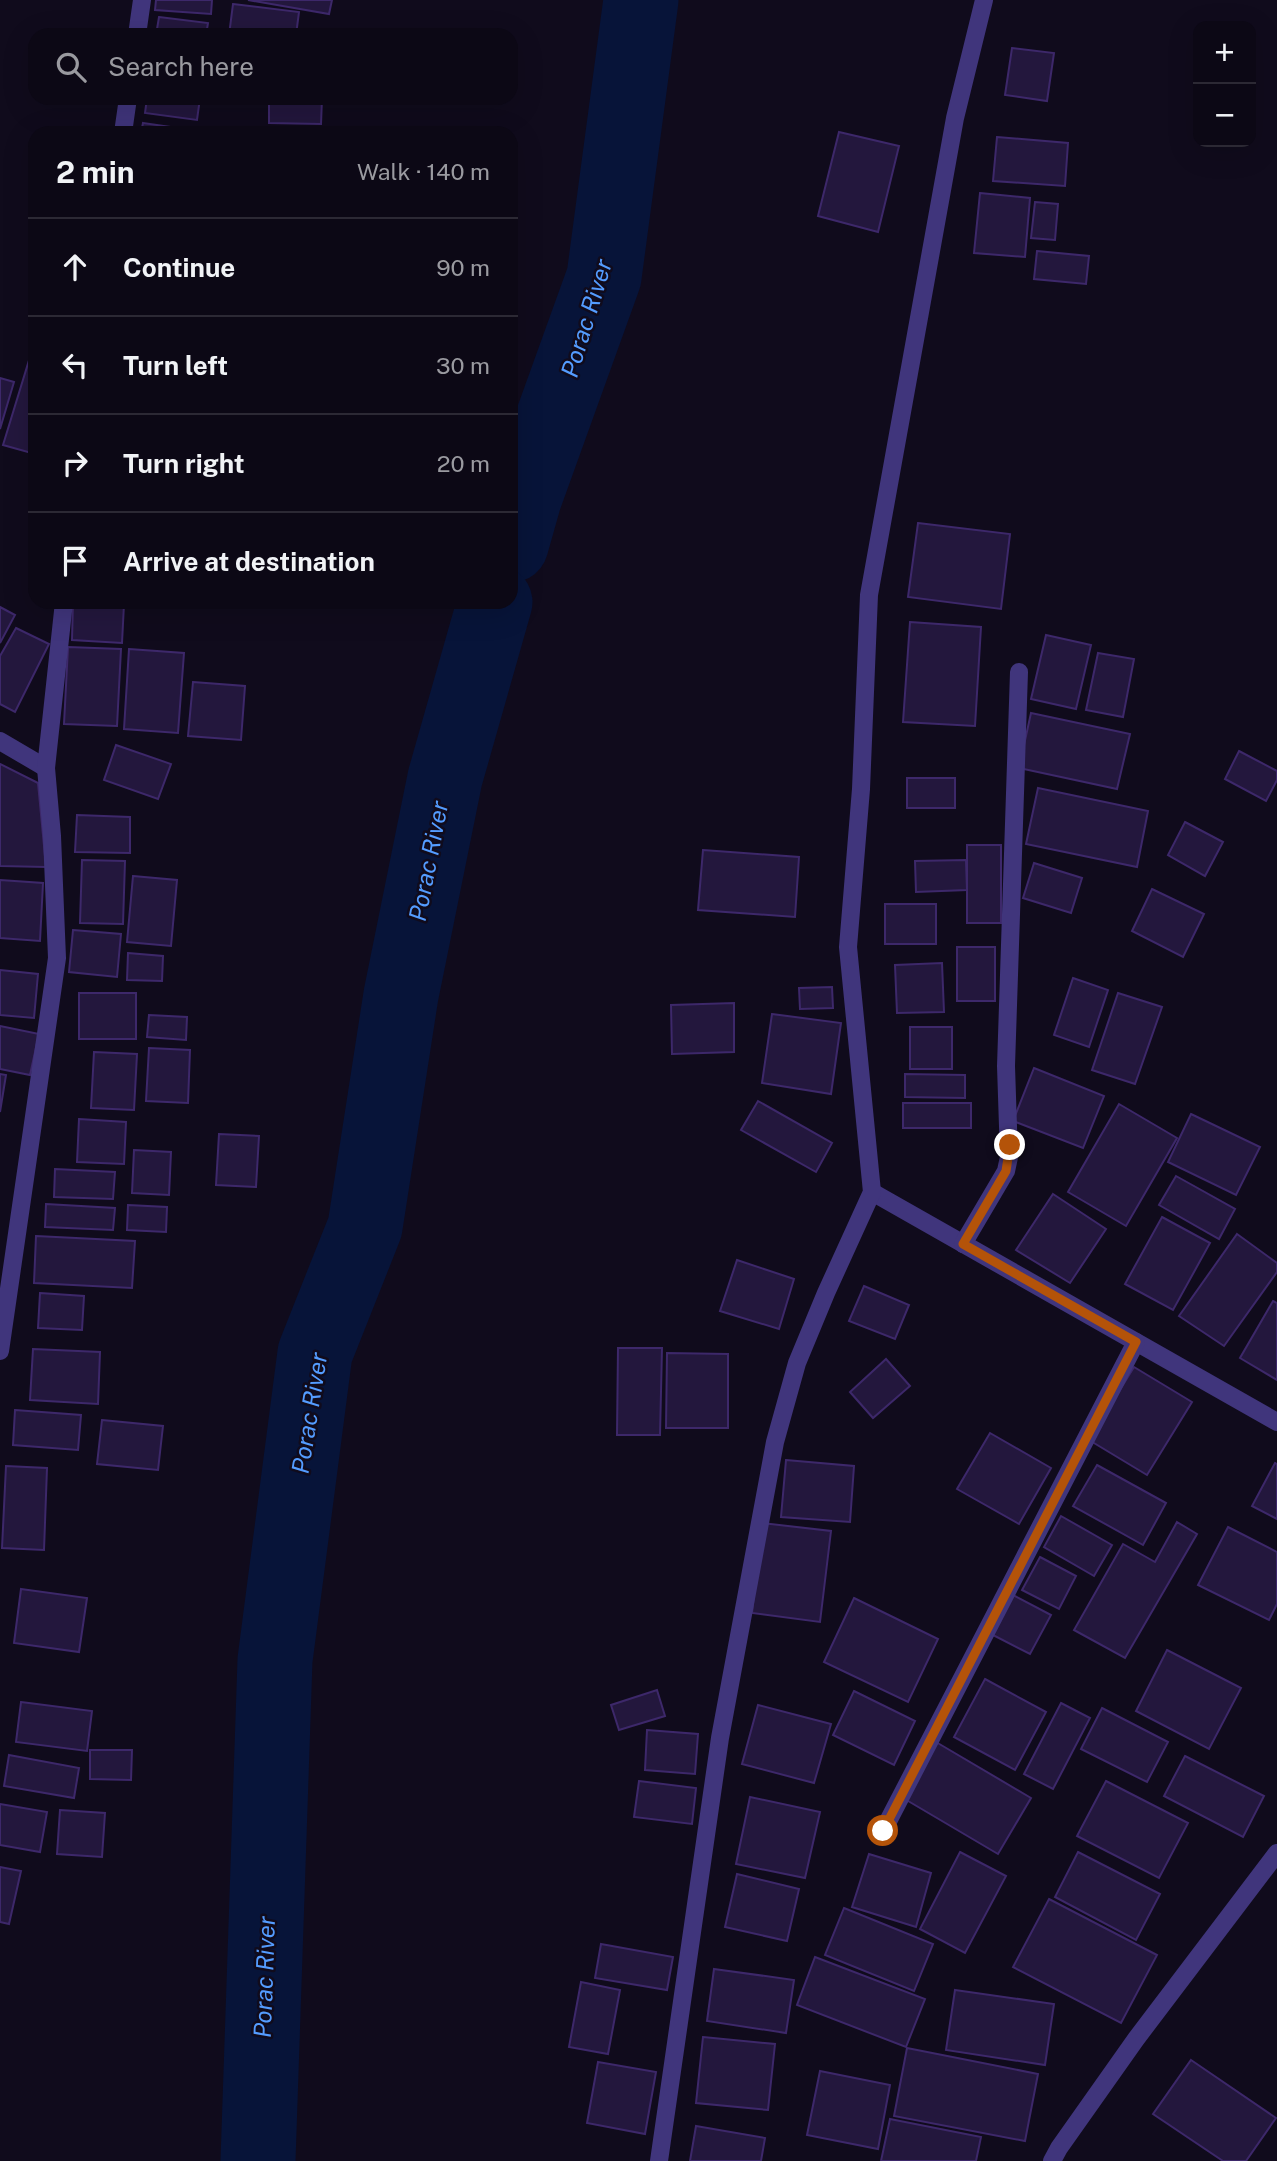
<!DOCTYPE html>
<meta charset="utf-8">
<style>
body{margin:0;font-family:"Public Sans",sans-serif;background:#15111e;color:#f1f3f6}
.controls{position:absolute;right:21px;top:21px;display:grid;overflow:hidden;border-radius:14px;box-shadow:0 7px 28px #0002}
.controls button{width:63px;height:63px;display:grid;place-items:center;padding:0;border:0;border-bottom:2px solid #2c2934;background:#0c0815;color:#f1f3f6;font:35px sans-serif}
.stop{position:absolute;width:21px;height:21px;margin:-16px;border:5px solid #b45309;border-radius:50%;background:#fff}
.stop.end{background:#b45309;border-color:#fff;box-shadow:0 2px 7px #0008}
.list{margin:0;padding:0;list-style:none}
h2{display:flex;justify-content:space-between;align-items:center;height:91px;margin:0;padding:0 28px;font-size:30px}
h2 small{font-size:23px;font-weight:400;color:#9a9aa0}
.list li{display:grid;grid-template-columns:46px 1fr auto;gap:21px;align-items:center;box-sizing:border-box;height:98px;padding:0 28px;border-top:2px solid #2c2934}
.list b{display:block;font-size:26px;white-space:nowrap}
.list em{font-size:23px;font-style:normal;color:#9a9aa0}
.icon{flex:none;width:38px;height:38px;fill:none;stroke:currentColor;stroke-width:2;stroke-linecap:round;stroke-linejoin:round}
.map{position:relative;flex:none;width:1277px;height:2161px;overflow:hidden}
.search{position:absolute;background:#0c0815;box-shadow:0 7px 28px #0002;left:28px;top:28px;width:490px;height:77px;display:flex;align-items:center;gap:18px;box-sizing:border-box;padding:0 24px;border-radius:21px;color:#9a9aa0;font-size:26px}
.panel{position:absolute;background:#0c0815;box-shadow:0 7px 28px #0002;left:28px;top:126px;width:490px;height:483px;border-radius:21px}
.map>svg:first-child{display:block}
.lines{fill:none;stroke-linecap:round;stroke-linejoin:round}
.river{stroke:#071439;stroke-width:75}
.building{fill:#23173d;stroke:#3d286a;stroke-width:2}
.street{stroke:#40357c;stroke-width:18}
.route{stroke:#b45309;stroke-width:9}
.labels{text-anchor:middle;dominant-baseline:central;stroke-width:5;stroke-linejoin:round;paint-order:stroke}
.water-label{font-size:24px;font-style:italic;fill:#549cff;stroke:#100b1c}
</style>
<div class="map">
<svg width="1277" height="2161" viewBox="0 0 1277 2161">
<rect width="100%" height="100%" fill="#100b1c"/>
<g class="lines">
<g class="river">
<path d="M 511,545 L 524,499 L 604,277 L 641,0"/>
<path d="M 258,2161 L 275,1660 L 315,1353 L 365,1227 L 401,995 L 445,778 L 495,602"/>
</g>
</g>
<g class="building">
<path d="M 156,0 L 212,0 L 211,14 L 155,10 Z"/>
<path d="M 248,0 L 332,0 L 329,14 Z"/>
<path d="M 233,4 L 299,12 L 296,35 L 229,35 Z"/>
<path d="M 159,17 L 208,23 L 206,35 L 156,35 Z"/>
<path d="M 1012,48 L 1054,53 L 1047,101 L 1005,95 Z"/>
<path d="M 147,98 L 200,98 L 197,120 L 145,113 Z"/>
<path d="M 269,98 L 322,98 L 321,124 L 269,123 Z"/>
<path d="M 143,123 L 212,133 L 141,133 Z"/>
<path d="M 839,132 L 899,146 L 878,232 L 818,216 Z"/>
<path d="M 997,137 L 1068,143 L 1065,186 L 993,181 Z"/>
<path d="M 980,193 L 1030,198 L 1025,257 L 974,253 Z"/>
<path d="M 1035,202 L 1058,204 L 1055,240 L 1031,238 Z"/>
<path d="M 1037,251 L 1089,256 L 1086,284 L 1034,279 Z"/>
<path d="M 30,357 L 35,358 L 35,454 L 3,445 Z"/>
<path d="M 0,378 L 14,382 L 0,429 Z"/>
<path d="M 918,523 L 1010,534 L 1001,609 L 908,597 Z"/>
<path d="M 73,602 L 124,604 L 122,643 L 72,640 Z"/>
<path d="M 0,607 L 15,615 L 0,643 Z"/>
<path d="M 910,622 L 981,627 L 975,726 L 903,722 Z"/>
<path d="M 16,628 L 49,644 L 15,712 L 0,704 L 0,656 Z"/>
<path d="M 1046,635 L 1091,645 L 1076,709 L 1031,699 Z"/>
<path d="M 68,647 L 121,649 L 117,726 L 64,724 Z"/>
<path d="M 129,649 L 184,653 L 178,733 L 124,729 Z"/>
<path d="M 1098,653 L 1134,659 L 1123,717 L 1086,710 Z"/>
<path d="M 193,682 L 245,686 L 241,740 L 188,736 Z"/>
<path d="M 1031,713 L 1130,734 L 1117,789 L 1019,768 Z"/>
<path d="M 116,745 L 171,764 L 158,799 L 104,780 Z"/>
<path d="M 1239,751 L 1277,771 L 1277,780 L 1266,801 L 1225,779 Z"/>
<path d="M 0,764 L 38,783 L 46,867 L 0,866 Z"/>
<rect x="907" y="778" width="48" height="30"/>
<path d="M 1038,788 L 1148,811 L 1137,867 L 1026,844 Z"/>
<path d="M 77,815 L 130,817 L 130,853 L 75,852 Z"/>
<path d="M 1185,822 L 1223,842 L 1205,876 L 1168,855 Z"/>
<rect x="967" y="845" width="34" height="78"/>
<path d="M 703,850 L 799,857 L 795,917 L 698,910 Z"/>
<path d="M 82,860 L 125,861 L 123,924 L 80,923 Z"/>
<path d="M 966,860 L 967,890 L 916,892 L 915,861 Z"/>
<path d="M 1034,863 L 1082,878 L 1071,913 L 1023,898 Z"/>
<path d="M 133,876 L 177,880 L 171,946 L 127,942 Z"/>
<path d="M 0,880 L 43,883 L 40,941 L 0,938 Z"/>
<path d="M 1152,889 L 1204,914 L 1183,957 L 1132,931 Z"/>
<rect x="885" y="904" width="51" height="40"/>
<path d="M 73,930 L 121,934 L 117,977 L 69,972 Z"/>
<rect x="957" y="947" width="38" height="54"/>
<path d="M 128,953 L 163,956 L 162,981 L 127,980 Z"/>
<path d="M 942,963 L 944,1012 L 897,1013 L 895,965 Z"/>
<path d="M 0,970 L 38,974 L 34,1018 L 0,1015 Z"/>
<path d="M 1073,978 L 1108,990 L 1089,1047 L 1054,1035 Z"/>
<path d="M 832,987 L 833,1008 L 800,1009 L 799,988 Z"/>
<rect x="79" y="993" width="57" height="46"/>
<path d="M 1118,993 L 1162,1007 L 1135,1084 L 1092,1070 Z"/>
<path d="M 734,1003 L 734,1052 L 672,1054 L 671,1005 Z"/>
<path d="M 772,1014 L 841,1023 L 831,1094 L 762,1083 Z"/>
<path d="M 149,1015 L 187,1017 L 186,1040 L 147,1037 Z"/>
<path d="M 0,1026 L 39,1034 L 30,1075 L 0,1069 Z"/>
<rect x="910" y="1027" width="42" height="42"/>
<path d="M 149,1048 L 190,1050 L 188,1103 L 146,1101 Z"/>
<path d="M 94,1052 L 137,1054 L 134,1110 L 91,1108 Z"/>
<path d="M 1034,1068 L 1104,1096 L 1083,1148 L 1013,1121 Z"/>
<path d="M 0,1074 L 6,1075 L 0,1112 Z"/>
<path d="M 905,1074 L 965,1075 L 965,1098 L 905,1097 Z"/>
<path d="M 758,1101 L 832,1143 L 816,1172 L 741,1130 Z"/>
<rect x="903" y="1103" width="68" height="25"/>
<path d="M 1119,1104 L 1177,1138 L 1126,1226 L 1068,1192 Z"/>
<path d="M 1191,1114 L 1260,1147 L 1236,1195 L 1168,1162 Z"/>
<path d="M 79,1119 L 126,1122 L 124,1164 L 77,1162 Z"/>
<path d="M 219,1134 L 259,1136 L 256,1187 L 216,1185 Z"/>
<path d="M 134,1150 L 171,1152 L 169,1195 L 132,1193 Z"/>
<path d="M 55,1169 L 115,1172 L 113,1199 L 54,1197 Z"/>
<path d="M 1176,1176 L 1235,1209 L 1219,1239 L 1159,1205 Z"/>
<path d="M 1053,1194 L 1106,1229 L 1070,1283 L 1016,1250 Z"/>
<path d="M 46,1204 L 115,1208 L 113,1230 L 45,1227 Z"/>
<path d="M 128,1205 L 167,1207 L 166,1232 L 127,1230 Z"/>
<path d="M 1162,1217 L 1210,1243 L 1173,1310 L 1125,1284 Z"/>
<path d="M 1237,1234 L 1277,1263 L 1277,1272 L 1224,1346 L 1179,1316 Z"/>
<path d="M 36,1236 L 135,1241 L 132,1288 L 34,1283 Z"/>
<path d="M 737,1260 L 794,1279 L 779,1329 L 720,1311 Z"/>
<path d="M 864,1286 L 909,1305 L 895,1339 L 849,1321 Z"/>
<path d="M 40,1293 L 84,1296 L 82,1330 L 38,1328 Z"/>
<path d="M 1273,1301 L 1277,1303 L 1277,1380 L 1240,1358 Z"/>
<path d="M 618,1348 L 662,1348 L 660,1435 L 617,1435 Z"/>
<path d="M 33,1349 L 100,1352 L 98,1404 L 30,1400 Z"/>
<path d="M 667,1353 L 728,1354 L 728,1428 L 666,1428 Z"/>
<path d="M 886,1359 L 910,1386 L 873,1418 L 850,1392 Z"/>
<path d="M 1134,1367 L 1192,1402 L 1147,1475 L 1089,1440 Z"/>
<path d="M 15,1410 L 81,1415 L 78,1450 L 13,1445 Z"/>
<path d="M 102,1420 L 163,1426 L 158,1470 L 97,1464 Z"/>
<path d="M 990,1433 L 1051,1468 L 1019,1524 L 957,1489 Z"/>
<path d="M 786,1460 L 854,1466 L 850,1522 L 781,1517 Z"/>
<path d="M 1275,1463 L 1277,1464 L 1277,1519 L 1252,1506 Z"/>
<path d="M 1097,1465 L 1166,1503 L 1143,1545 L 1073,1506 Z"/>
<path d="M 6,1466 L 47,1468 L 44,1550 L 2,1548 Z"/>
<path d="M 1061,1516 L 1112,1545 L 1094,1576 L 1044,1547 Z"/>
<path d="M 1177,1522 L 1197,1534 L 1125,1658 L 1074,1630 L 1123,1544 L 1155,1562 Z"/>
<path d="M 762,1523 L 831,1531 L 820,1622 L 752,1613 Z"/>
<path d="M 1228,1527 L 1277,1552 L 1277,1604 L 1269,1620 L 1198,1585 Z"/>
<path d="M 1040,1557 L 1076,1576 L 1059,1609 L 1022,1590 Z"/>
<path d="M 21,1589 L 87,1598 L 79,1652 L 14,1643 Z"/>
<path d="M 1011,1594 L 1051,1615 L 1030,1654 L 991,1634 Z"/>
<path d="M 854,1598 L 938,1639 L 908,1702 L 824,1662 Z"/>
<path d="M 1167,1650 L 1241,1688 L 1209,1749 L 1136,1711 Z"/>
<path d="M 985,1679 L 1046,1712 L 1015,1770 L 954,1737 Z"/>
<path d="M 657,1690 L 665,1716 L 619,1730 L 611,1705 Z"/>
<path d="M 854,1691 L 915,1721 L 894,1765 L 833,1735 Z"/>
<path d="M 21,1702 L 92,1711 L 87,1751 L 16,1742 Z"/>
<path d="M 1061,1703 L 1090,1718 L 1053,1789 L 1024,1774 Z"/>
<path d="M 758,1705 L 831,1724 L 814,1783 L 742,1764 Z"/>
<path d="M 1102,1708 L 1168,1742 L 1147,1782 L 1081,1749 Z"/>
<path d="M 647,1730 L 698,1734 L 695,1774 L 645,1770 Z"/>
<path d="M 936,1742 L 1031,1798 L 998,1854 L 903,1798 Z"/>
<path d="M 90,1750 L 132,1750 L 131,1780 L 90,1779 Z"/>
<path d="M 9,1755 L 79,1768 L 74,1798 L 4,1786 Z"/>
<path d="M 1185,1756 L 1264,1796 L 1243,1837 L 1164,1796 Z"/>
<path d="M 639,1781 L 696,1788 L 692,1824 L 634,1817 Z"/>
<path d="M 1106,1781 L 1188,1823 L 1159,1878 L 1077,1836 Z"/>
<path d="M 750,1797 L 820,1812 L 805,1878 L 736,1864 Z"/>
<path d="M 0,1804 L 47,1812 L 40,1852 L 0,1845 Z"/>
<path d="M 60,1810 L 105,1813 L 102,1857 L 57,1854 Z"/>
<path d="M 960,1852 L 1006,1876 L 965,1953 L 920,1929 Z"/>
<path d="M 1078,1852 L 1160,1894 L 1136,1940 L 1055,1897 Z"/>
<path d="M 869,1854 L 931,1873 L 916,1927 L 852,1907 Z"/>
<path d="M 0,1867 L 21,1871 L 9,1924 L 0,1922 Z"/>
<path d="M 737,1874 L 799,1889 L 787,1941 L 725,1927 Z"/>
<path d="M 1049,1899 L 1157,1955 L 1121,2023 L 1013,1967 Z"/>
<path d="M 844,1908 L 933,1944 L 914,1991 L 825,1955 Z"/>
<path d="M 601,1944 L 673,1957 L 667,1990 L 595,1978 Z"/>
<path d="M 815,1957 L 925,1999 L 906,2047 L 797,2005 Z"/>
<path d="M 714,1969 L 794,1980 L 786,2033 L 707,2021 Z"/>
<path d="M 581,1982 L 620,1990 L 608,2054 L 569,2047 Z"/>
<path d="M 955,1990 L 1054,2004 L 1045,2065 L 946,2050 Z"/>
<path d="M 703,2037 L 775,2044 L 768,2110 L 696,2103 Z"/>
<path d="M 907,2048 L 1038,2074 L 1025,2141 L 894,2116 Z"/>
<path d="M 1191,2060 L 1276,2118 L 1246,2161 L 1223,2161 L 1153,2114 Z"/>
<path d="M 598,2062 L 656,2072 L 645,2134 L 587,2123 Z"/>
<path d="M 820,2071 L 890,2085 L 878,2149 L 807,2135 Z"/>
<path d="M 890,2119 L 981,2137 L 976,2161 L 881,2161 Z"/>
<path d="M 696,2126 L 765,2138 L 761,2161 L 690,2161 Z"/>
</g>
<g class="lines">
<g class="street">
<path d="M 137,35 L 142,0"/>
<path d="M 123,133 L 128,98"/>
<path d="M 0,741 L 46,768"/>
<path d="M 872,1192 L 1277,1422"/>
<path d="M 963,1244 L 1006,1171 L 1009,1157 L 1006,1066 L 1019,672"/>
<path d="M 0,1351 L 57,958 L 52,836 L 46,768 L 64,602"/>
<path d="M 883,1831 L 1136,1342"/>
<path d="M 659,2161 L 720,1738 L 775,1442 L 797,1363 L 826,1293 L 872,1192 L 848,947 L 861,789 L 869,595 L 955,118 L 984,0"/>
<path d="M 1052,2161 L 1059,2148 L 1136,2039 L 1277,1853"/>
</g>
</g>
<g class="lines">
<path class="route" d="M 883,1831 L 1136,1342 L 963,1244 L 1006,1171 L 1010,1145"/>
</g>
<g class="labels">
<g class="water-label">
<text transform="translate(586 318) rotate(-73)">Porac River</text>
<text transform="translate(428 861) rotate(-79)">Porac River</text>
<text transform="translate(309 1413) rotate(-81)">Porac River</text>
<text transform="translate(264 1977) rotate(-88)">Porac River</text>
</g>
</g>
</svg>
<div class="controls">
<button>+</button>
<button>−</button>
</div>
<div class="stop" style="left:883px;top:1831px"></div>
<div class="stop end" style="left:1010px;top:1145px"></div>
<div class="search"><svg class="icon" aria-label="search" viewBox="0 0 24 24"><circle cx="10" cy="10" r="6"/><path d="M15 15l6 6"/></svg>Search here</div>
<section class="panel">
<h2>2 min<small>Walk · 140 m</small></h2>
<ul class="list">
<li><svg class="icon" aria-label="ahead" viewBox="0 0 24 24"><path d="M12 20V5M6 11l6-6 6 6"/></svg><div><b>Continue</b></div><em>90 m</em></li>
<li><svg class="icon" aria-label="left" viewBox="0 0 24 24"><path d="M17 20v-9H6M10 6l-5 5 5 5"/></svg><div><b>Turn left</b></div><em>30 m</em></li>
<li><svg class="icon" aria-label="right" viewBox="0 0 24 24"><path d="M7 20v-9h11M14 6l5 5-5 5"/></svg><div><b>Turn right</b></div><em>20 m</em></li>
<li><svg class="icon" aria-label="arrive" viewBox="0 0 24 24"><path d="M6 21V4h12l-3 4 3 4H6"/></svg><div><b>Arrive at destination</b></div></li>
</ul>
</section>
</div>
